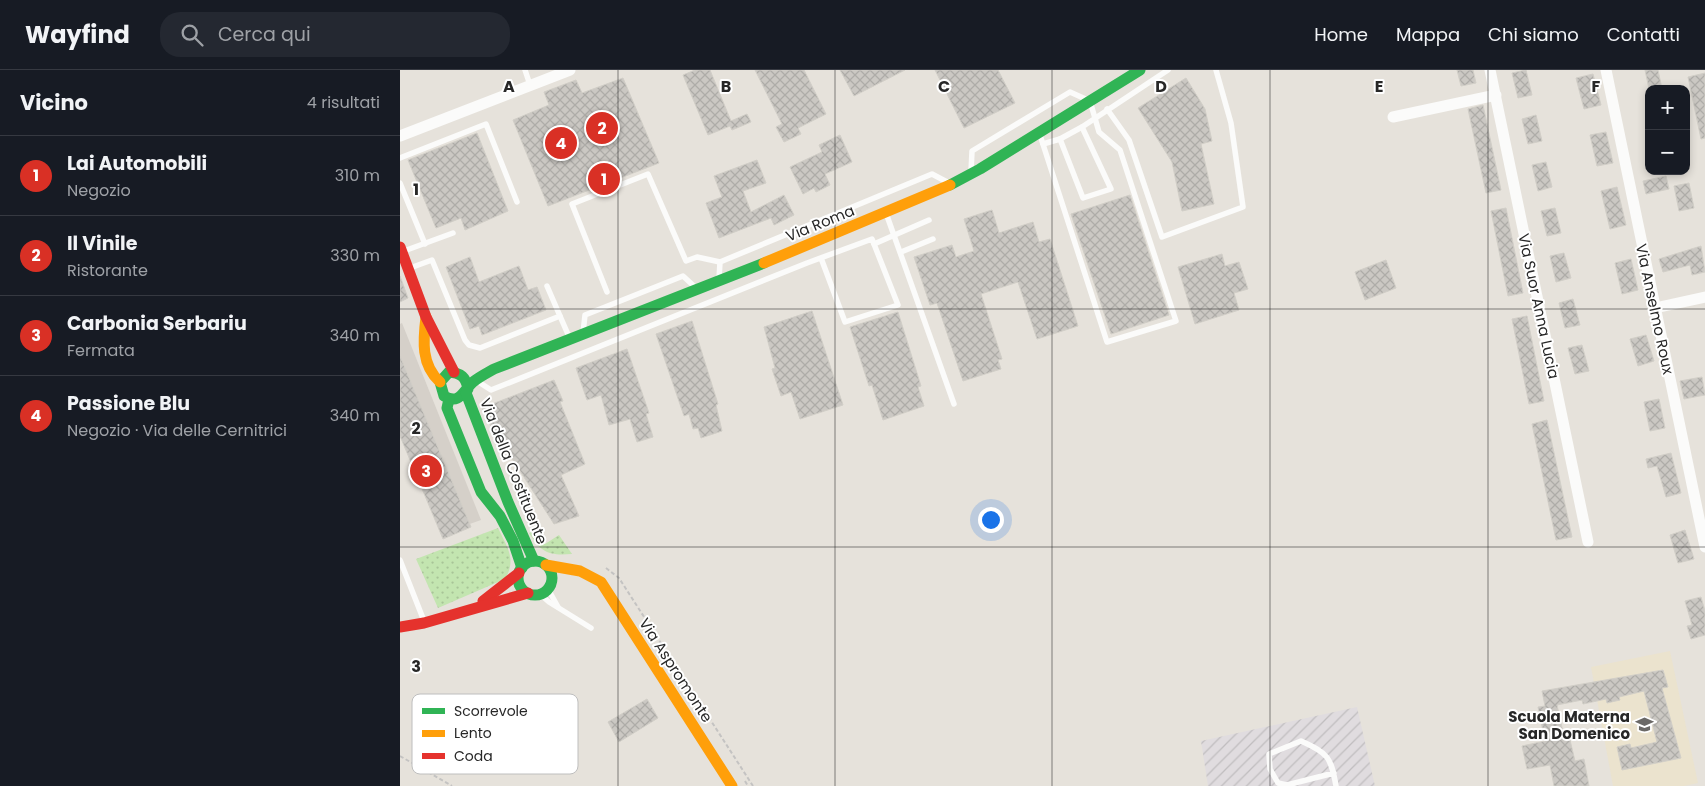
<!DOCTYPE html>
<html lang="it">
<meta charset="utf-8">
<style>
body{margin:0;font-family:Poppins,sans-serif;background:#242831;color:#f1f3f6}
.controls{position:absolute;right:15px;top:15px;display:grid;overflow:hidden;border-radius:10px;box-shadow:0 2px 8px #0003}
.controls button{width:45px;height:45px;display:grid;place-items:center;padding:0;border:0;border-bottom:1px solid #363941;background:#171b24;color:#f1f3f6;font:25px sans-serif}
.you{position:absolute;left:590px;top:449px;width:18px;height:18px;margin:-12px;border:4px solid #fff;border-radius:50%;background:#1a73e8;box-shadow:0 0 0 8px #1a73e833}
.badge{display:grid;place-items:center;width:32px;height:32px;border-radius:50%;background:#d93025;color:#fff;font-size:16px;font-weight:700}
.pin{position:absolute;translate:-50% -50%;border:2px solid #fff;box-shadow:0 1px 5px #0006}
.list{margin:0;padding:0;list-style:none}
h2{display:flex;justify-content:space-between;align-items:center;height:65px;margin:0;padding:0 20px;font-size:21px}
h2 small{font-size:16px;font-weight:400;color:#9ea1a6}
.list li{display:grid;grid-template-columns:32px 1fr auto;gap:15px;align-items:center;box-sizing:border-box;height:80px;padding:0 20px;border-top:1px solid #363941}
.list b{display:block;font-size:19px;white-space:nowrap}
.list p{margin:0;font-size:16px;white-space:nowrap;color:#9ea1a6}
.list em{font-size:16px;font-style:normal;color:#9ea1a6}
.icon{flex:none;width:28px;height:28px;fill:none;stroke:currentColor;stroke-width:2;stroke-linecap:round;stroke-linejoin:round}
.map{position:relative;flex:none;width:1305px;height:716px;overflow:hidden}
header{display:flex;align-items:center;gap:30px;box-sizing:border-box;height:70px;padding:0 25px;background:#171b24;border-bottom:1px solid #363941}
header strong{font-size:24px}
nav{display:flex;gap:28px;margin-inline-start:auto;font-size:18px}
.search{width:350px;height:45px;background:#242831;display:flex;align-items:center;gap:12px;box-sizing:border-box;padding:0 18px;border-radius:20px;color:#9ea1a6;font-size:19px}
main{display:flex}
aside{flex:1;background:#171b24}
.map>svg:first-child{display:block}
.industrial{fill:url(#industrial-furrows)}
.education{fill:#ebe3ce}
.grass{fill:url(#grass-dots)}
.plaza{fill:#d5d0c9}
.building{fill:url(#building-cross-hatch);stroke:#d1cec7}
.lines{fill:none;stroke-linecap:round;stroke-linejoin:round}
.path{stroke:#c4c3c2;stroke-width:2;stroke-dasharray:4 2.5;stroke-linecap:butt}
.lane{stroke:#fbfbfa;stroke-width:5.5}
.street{stroke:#fbfbfa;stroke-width:11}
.fast{stroke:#30b455;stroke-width:11}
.slow{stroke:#ff9f0a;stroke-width:11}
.jam{stroke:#e5322d;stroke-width:11}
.grid{fill:none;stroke:#272727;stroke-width:1;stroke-opacity:0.55}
.labels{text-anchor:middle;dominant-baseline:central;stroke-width:4;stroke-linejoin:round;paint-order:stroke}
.street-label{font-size:15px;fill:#272727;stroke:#fff}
.poi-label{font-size:15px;font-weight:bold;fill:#272727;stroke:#fff;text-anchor:end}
.key{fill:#fff;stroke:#bebebe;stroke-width:1}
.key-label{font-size:14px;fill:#272727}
.grid-label{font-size:16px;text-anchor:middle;font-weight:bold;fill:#272727;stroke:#fff;stroke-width:4;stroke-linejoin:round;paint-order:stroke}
</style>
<header>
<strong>Wayfind</strong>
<div class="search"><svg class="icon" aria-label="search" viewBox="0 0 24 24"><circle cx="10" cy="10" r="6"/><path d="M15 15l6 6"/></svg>Cerca qui</div>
<nav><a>Home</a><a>Mappa</a><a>Chi siamo</a><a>Contatti</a></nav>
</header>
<main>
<aside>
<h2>Vicino<small>4 risultati</small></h2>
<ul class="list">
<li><span class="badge">1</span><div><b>Lai Automobili</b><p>Negozio</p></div><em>310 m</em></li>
<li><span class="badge">2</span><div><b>Il Vinile</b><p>Ristorante</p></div><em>330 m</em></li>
<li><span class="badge">3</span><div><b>Carbonia Serbariu</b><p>Fermata</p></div><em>340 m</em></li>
<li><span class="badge">4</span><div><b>Passione Blu</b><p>Negozio · Via delle Cernitrici</p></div><em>340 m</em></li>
</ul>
</aside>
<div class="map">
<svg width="1305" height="716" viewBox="0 0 1305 716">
<defs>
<pattern id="industrial-furrows" width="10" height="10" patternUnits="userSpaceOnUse" patternTransform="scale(1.25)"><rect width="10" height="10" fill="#e0dcdf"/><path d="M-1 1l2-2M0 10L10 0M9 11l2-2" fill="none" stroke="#c0bdbf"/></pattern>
<pattern id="grass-dots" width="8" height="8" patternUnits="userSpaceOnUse" patternTransform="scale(1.25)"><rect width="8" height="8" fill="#c3e5b0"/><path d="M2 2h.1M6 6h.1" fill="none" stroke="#a8c497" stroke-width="1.8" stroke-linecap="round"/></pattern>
<pattern id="building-cross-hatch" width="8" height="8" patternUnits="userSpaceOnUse" patternTransform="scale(1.25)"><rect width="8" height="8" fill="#cbc8c3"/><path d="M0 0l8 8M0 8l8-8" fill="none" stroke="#aeaca8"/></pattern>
</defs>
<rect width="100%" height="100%" fill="#e6e2db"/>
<path class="industrial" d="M 957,637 L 975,716 L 808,716 L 801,671 Z"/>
<path class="education" d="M 1270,581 L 1298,713 L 1284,716 L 1213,716 L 1191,597 Z"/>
<g class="grass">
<path d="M 98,458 C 107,477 117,489 105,509 L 38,538 L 16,489 Z"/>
<path d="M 135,460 L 145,474 L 159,465 L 172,484 C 148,486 141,482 129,463 Z"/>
</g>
<path class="plaza" d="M 2,253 L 81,450 L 64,456 L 0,299 L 0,254 Z"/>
<g class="building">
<path d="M 295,0 L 310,0 L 331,51 L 347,44 L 351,52 L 332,60 L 330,56 L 308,65 L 283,5 Z"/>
<path d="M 355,0 L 404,0 L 426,44 L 398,58 L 401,64 L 384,72 L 376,57 L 382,54 Z"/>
<path d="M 440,0 L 505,0 L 454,26 Z"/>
<path d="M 535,0 L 598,0 L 615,33 L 564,58 Z"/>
<path d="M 1057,0 L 1073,0 L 1076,13 L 1061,16 Z"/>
<path d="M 1126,0 L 1132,25 L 1118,28 L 1112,3 Z"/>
<path d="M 1245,0 L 1258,0 L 1262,19 L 1249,19 Z"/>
<path d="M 1305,3 L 1305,68 L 1301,69 L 1288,7 Z"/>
<path d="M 1193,4 L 1201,35 L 1184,39 L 1176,8 Z"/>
<path d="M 223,8 L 259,93 L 148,136 L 113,50 L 149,35 L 144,22 L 176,10 L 182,23 Z"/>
<path d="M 786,8 L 805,39 L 812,71 L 801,74 L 814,134 L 782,141 L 772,92 L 738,38 Z"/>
<path d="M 1083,35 L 1101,120 L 1086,123 L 1068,39 Z"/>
<path d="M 1136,45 L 1142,71 L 1128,74 L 1122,49 Z"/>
<path d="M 1206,62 L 1213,93 L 1197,96 L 1190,65 Z"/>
<path d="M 77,63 L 108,141 L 65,160 L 61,148 L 36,158 L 8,90 Z"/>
<path d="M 440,65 L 452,92 L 425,104 L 430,115 L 416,122 L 414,118 L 403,124 L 390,97 L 422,82 L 419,75 Z"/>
<path d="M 357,90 L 366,113 L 343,121 L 351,142 L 384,125 L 394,145 L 374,155 L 371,148 L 319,168 L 306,133 L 322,127 L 314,106 Z"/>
<path d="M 1146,92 L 1152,117 L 1138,121 L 1132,95 Z"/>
<path d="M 1266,106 L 1269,119 L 1246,124 L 1243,111 Z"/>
<path d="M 1289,113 L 1294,138 L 1279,141 L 1274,116 Z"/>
<path d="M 1217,117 L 1226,155 L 1210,159 L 1201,121 Z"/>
<path d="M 730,125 L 769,245 L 711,264 L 671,144 Z"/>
<path d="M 1106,138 L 1123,223 L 1108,226 L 1091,141 Z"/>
<path d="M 1155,138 L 1161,163 L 1147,166 L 1141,141 Z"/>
<path d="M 592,140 L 599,163 L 633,152 L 639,172 L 650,169 L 678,256 L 637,269 L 618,212 L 581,224 L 602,289 L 598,290 L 601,299 L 563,311 L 537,233 L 530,235 L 514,187 L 552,175 L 556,187 L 574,181 L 564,149 Z"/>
<path d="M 1301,176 L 1305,202 L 1292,205 L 1290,195 L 1263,202 L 1259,189 Z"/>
<path d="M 1164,183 L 1171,208 L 1156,212 L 1150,186 Z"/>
<path d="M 822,184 L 825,196 L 839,192 L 848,219 L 834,223 L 839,240 L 795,254 L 778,197 Z"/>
<path d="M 70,187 L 79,212 L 119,196 L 128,220 L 137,217 L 146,240 L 82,265 L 79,256 L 70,259 L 46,197 Z"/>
<path d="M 1231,189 L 1238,220 L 1222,224 L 1215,193 Z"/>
<path d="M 986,190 L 996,218 L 965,230 L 955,202 Z"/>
<path d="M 0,206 L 8,228 L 0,232 Z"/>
<path d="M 1173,229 L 1180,255 L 1165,258 L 1159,233 Z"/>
<path d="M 412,241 L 443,335 L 400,349 L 391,322 L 381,326 L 372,299 L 375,298 L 364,257 Z"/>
<path d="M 498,242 L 521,316 L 518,317 L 524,336 L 483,350 L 472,315 L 469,316 L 450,257 Z"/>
<path d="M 1127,246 L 1144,331 L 1129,334 L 1112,249 Z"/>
<path d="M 292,251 L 318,334 L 316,335 L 322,361 L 301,368 L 298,358 L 293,359 L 289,344 L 284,346 L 256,264 Z"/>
<path d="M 1246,265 L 1254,291 L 1238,296 L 1230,269 Z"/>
<path d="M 1182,275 L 1189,301 L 1175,304 L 1168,278 Z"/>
<path d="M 227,279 L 249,343 L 246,344 L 253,367 L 237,372 L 230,349 L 209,355 L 201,325 L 187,330 L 176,298 Z"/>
<path d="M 0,286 L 71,457 L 43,469 L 0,366 Z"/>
<path d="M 1302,307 L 1305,325 L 1284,329 L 1280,311 Z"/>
<path d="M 154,310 L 163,331 L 160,332 L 185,394 L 161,405 L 179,446 L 154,454 L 86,348 L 82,338 Z"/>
<path d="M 1259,329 L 1265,358 L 1250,361 L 1244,332 Z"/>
<path d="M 1147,350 L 1172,467 L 1156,470 L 1132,354 Z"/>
<path d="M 1271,383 L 1281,423 L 1266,427 L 1257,396 L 1248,398 L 1246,389 Z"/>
<path d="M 1285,460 L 1294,489 L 1278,493 L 1270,465 Z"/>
<path d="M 1301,527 L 1305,541 L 1305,565 L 1291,569 L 1287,556 L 1292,555 L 1285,531 Z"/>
<path d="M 1263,600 L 1268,617 L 1262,618 L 1281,688 L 1222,700 L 1217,677 L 1230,674 L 1231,678 L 1257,672 L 1244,621 L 1219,627 L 1220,630 L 1207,633 L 1206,629 L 1183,634 L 1182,630 L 1157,635 L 1165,671 L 1170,670 L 1175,691 L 1184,689 L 1189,716 L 1154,716 L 1150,695 L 1127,699 L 1122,676 L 1145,671 L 1138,637 L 1145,636 L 1142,621 Z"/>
<path d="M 247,629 L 258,648 L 219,672 L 208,652 Z"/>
</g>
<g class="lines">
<g class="path">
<path d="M 206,498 L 219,508 L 353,716"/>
<path d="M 0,686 L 52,716"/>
<path d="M 345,711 L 348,716"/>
</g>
<g class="lane">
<path d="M 125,0 L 130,15"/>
<path d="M 707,39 L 729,70 L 762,167 L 843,137 L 831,53 L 816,0"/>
<path d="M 660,69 L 682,57"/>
<path d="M 643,74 L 660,69 L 683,128 L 711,119 L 682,57 L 768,0"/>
<path d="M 0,88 L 86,54 L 117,132"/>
<path d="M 571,102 L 572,81 L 670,22 L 690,31 L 699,62 L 720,80 L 776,251 L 707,272 L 640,65"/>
<path d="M 0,113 L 25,174"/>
<path d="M 486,143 L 554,334"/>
<path d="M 474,174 L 529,150"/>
<path d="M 4,181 L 53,163"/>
<path d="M 501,182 L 533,169"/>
<path d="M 10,198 L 32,190 L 65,270 L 69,275 L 80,278 L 160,246 L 147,216"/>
<path d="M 319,209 L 320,192 L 532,104 L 549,113"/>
<path d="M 207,222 L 172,134 L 248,104 L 286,191 L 297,187 L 320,192"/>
<path d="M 160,246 L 170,269"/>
<path d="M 183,263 L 185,245 L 283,206 L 296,218"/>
<path d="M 77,311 L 91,320 L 407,193 L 472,169 L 498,235 L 445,252 L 421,188"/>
<path d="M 0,490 L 24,551"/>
<path d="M 148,519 L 158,537"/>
<path d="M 140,524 L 149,532 L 191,558"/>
<path d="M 934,703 L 887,715 L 878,713 L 870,699 L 869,684 L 901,671 C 928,683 931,687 936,716"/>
</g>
<g class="street">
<path d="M 1090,0 L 1188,472"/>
<path d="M 1206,0 L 1305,477"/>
<path d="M 993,47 L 1096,25"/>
<path d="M 0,66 L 170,0"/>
<path d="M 1255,238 L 1305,227"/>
</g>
<g class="fast">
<path d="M 550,115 L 580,99 L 740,0"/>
<path d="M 68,319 C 66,307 61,303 49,302 L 40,312 L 44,326 C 60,335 62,322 73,312 C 79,307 87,303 94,299 L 364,193"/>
<path d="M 66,323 L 108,432 L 134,491"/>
<path d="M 49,329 L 47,338 L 81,422 L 100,446 L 113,471 L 122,498"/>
<circle cx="135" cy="508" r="17"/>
</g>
<g class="slow">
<path d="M 364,193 L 550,115"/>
<path d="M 26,247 C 23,271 21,295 40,312"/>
<path d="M 146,495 L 180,501 L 201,512 L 332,716"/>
</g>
<g class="jam">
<path d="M 0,177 L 26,247 L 54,302"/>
<path d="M 83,531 L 119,503"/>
<path d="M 0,557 L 24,553 L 128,523"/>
</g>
</g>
<path class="grid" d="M 218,0 L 218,716M 435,0 L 435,716M 652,0 L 652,716M 870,0 L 870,716M 1088,0 L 1088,716M 0,239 L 1305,239M 0,477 L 1305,477"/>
<defs>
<symbol id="school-bare" viewBox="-9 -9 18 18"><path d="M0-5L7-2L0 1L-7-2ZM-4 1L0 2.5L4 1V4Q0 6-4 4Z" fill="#6a6866" stroke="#fff" stroke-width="2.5" paint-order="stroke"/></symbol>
</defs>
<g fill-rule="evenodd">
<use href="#school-bare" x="1232" y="642" width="25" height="25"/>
</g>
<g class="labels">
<g class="street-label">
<text transform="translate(420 153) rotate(-22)">Via Roma</text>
<text transform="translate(1139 236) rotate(78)">Via Suor Anna Lucia</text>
<text transform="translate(1255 239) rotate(78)">Via Anselmo Roux</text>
<text transform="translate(114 401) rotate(68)">Via della Costituente</text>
<text transform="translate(276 600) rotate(57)">Via Aspromonte</text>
</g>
<g class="poi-label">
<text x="1230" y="646">Scuola Materna<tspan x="1230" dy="17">San Domenico</tspan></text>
</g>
</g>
<rect x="12" y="624" width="166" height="80" rx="8" class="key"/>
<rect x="22" y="638" width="23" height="6" fill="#30b455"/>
<rect x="22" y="660" width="23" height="7" fill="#ff9f0a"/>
<rect x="22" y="683" width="23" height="6" fill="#e5322d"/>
<g class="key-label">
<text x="54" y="646">Scorrevole</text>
<text x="54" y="668">Lento</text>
<text x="54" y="691">Coda</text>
</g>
<g class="grid-label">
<text x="109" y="22">A</text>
<text x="326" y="22">B</text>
<text x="544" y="22">C</text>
<text x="761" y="22">D</text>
<text x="979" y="22">E</text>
<text x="1196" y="22">F</text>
<text x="16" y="125">1</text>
<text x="16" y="364">2</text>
<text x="16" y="602">3</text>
</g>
</svg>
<div class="controls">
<button>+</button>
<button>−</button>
</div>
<div class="you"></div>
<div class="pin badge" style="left:204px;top:109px">1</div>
<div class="pin badge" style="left:202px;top:58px">2</div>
<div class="pin badge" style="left:26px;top:401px">3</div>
<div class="pin badge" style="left:161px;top:73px">4</div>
</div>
</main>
